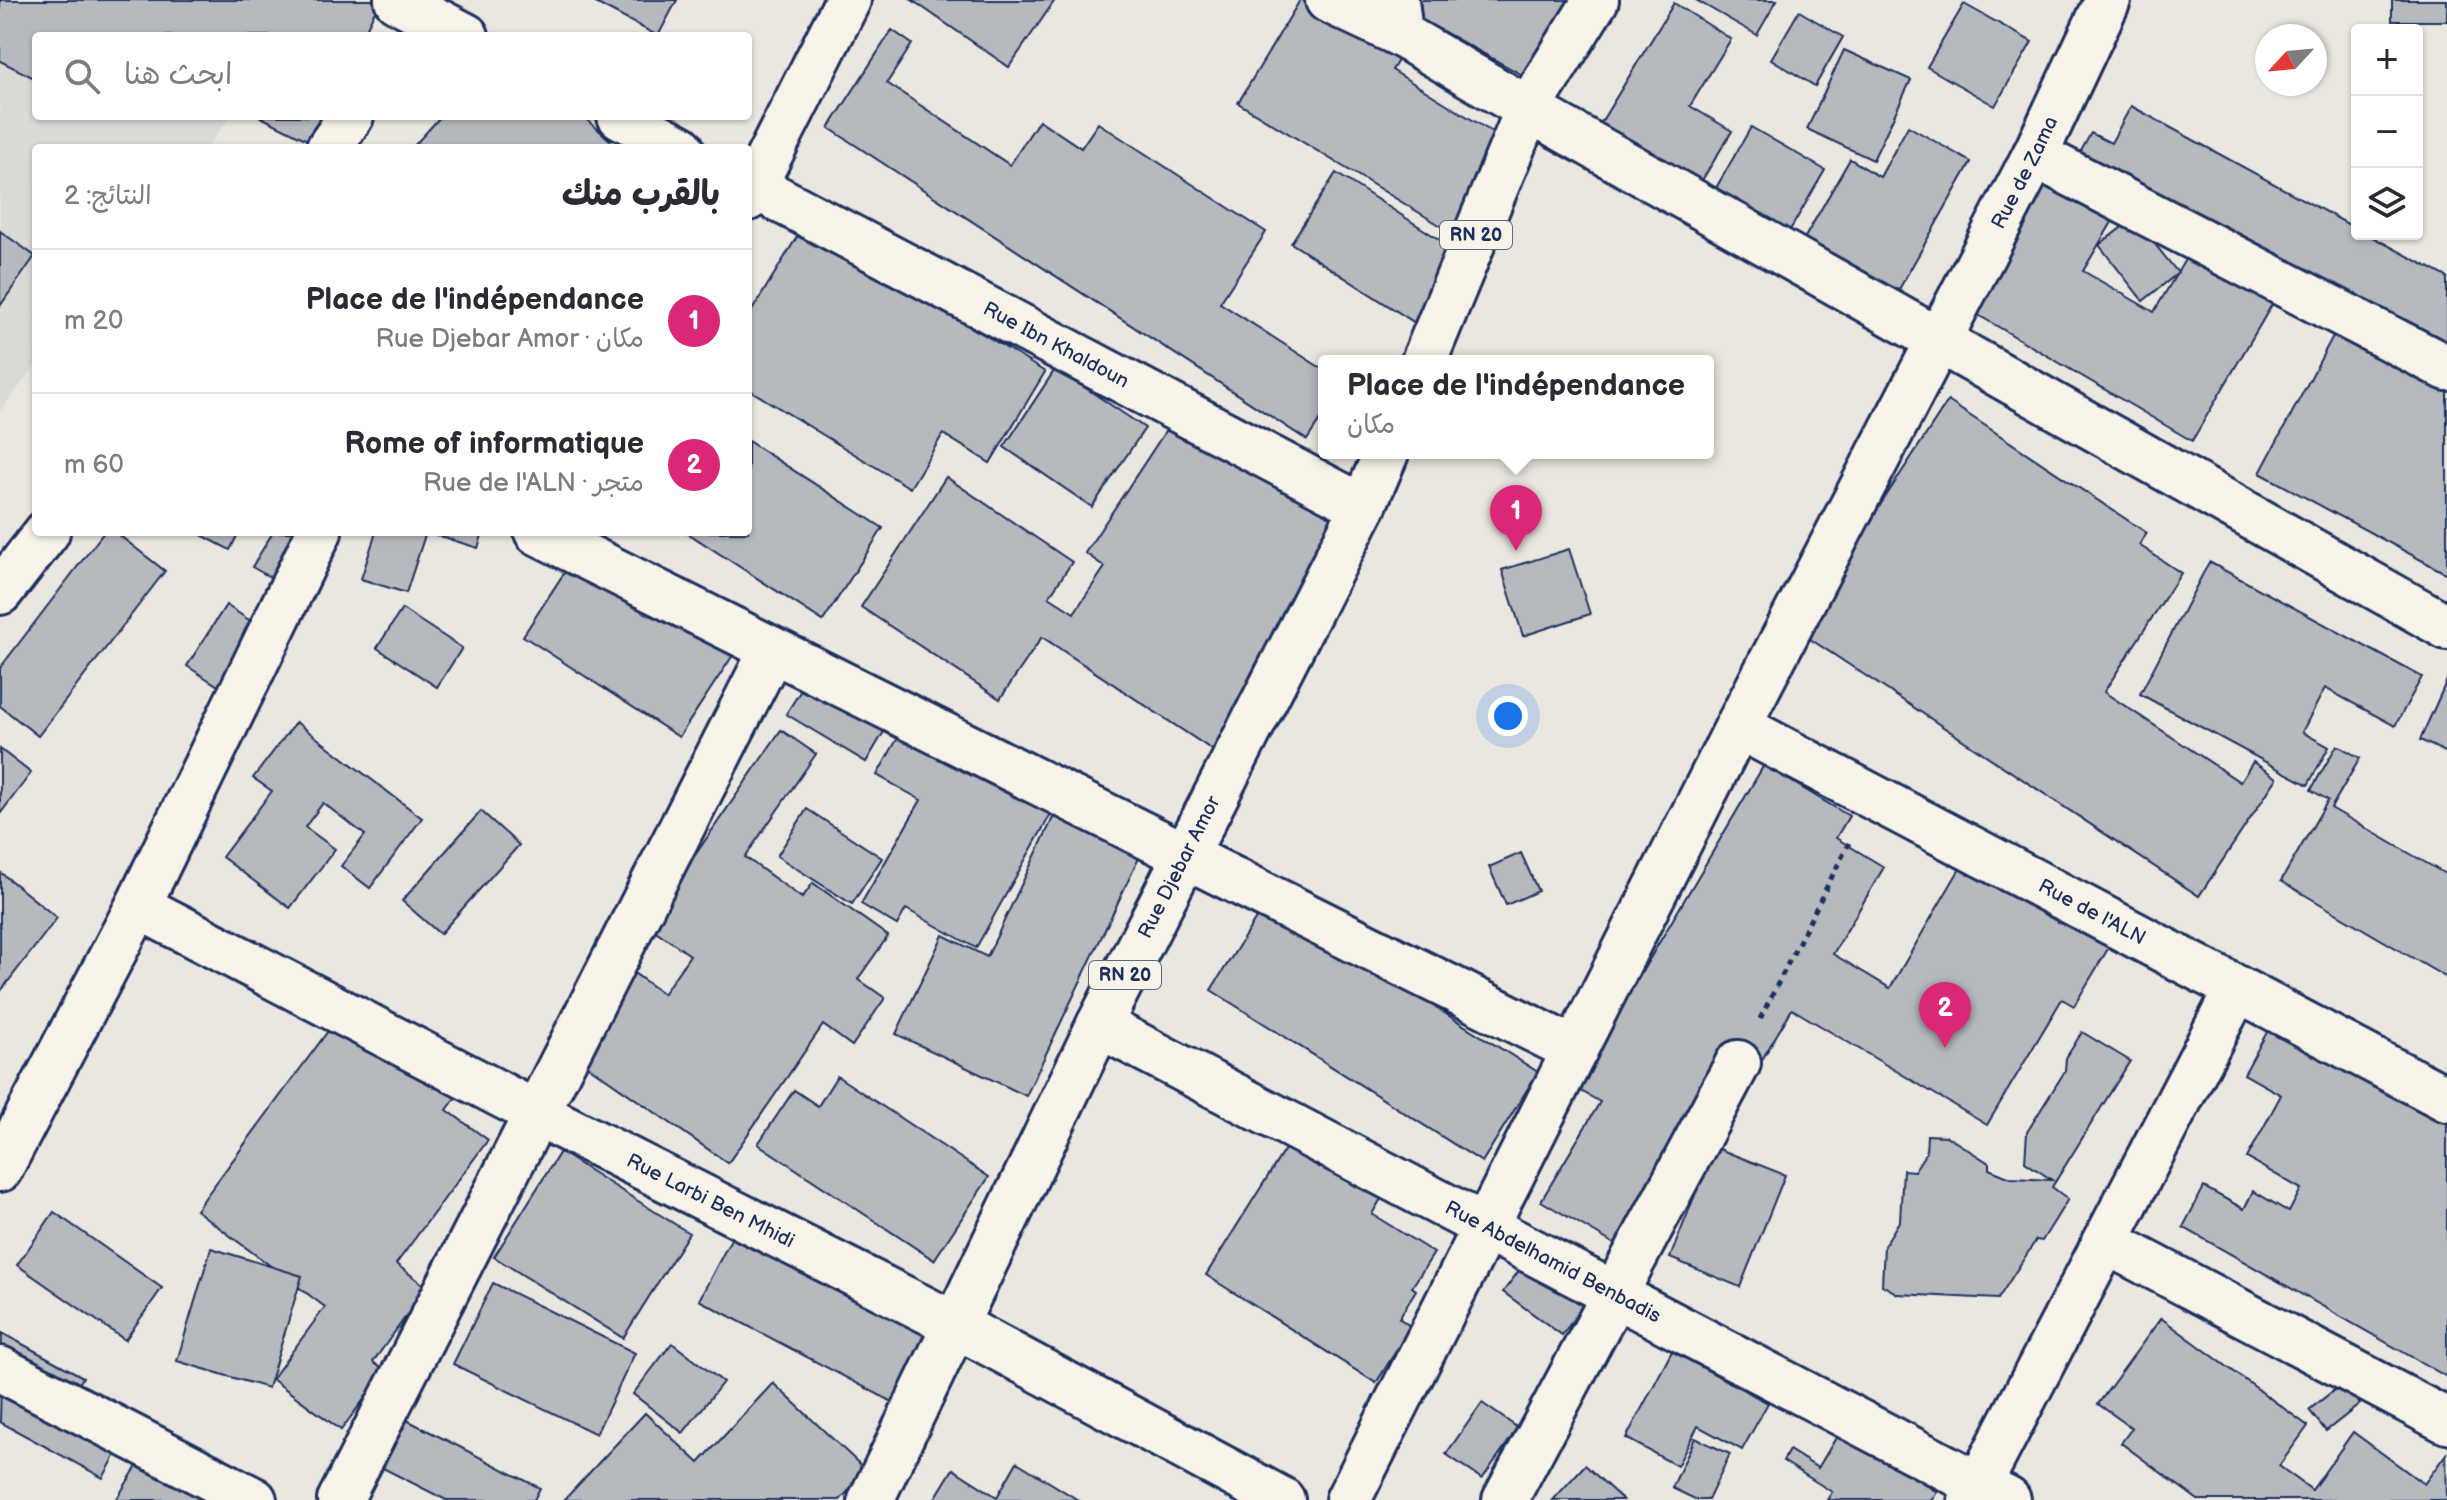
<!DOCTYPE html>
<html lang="ar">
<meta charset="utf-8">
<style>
body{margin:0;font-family:"Balsamiq Sans","Playpen Sans Arabic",sans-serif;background:#f2f2f3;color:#2b2b33;direction:rtl}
.controls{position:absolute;right:24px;top:24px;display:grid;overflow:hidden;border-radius:8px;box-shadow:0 2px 6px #0004}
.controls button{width:72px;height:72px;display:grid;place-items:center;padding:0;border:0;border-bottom:2px solid #e1e1e2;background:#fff;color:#2b2b33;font:40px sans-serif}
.compass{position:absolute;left:2255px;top:24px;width:72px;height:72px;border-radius:50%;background:#fff;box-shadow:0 2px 6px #0004;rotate:244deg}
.you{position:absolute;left:1508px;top:716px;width:28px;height:28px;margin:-20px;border:6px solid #fff;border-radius:50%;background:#1a73e8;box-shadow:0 0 0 12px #1a73e833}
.badge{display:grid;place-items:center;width:52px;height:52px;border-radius:50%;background:#db2777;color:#fff;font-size:26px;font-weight:700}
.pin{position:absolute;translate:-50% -66px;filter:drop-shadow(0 2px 4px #0008)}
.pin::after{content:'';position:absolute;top:42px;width:28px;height:24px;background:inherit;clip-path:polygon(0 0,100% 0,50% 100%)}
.popup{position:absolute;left:1318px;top:355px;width:396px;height:104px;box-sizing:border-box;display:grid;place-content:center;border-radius:8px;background:#fff;filter:drop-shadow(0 2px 6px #0005);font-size:26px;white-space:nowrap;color:#7c7c81}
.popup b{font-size:30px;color:#2b2b33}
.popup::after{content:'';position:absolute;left:50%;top:100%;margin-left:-16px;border:16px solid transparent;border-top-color:#fff}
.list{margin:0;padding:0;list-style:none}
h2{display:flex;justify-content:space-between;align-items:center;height:104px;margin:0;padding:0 32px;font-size:34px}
h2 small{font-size:26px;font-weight:400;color:#7c7c81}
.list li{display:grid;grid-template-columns:52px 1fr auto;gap:24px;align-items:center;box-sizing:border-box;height:144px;padding:0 32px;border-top:2px solid #e1e1e2}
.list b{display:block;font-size:30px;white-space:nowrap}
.list p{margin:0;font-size:26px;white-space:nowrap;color:#7c7c81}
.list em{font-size:26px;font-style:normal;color:#7c7c81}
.icon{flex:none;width:44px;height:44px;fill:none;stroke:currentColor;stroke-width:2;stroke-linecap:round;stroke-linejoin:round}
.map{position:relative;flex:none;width:2447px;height:1500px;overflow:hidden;direction:ltr}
.search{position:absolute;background:#fff;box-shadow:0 2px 6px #0004;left:32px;top:32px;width:720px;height:88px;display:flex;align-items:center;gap:20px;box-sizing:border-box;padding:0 28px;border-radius:8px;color:#7c7c81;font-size:30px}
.panel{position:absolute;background:#fff;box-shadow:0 2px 6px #0004;left:32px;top:144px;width:720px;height:392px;border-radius:8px;direction:rtl}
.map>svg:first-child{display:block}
.built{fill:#dadad6}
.building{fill:#b6babf;stroke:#1b2f5e;stroke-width:2}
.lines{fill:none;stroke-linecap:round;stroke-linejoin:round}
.street-casing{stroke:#1b2f5e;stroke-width:50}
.secondary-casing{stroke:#1b2f5e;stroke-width:50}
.primary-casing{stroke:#1b2f5e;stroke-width:50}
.path{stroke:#1b2f5e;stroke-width:5;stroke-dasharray:6 6;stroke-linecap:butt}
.street{stroke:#f7f3e8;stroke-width:44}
.secondary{stroke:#f7f3e8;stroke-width:44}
.primary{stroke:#f7f3e8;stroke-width:44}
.labels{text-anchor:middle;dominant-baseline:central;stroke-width:6;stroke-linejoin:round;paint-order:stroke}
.shield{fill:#f7f3e8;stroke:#5d6a87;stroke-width:2}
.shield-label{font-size:18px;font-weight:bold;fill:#1b2f5e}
.street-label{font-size:20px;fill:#1b2f5e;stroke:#f7f3e8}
</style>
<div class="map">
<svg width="2447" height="1500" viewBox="0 0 2447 1500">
<rect width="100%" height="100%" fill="#eae7e0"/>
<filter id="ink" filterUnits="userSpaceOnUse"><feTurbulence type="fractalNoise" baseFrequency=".0125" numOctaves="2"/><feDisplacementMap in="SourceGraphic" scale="16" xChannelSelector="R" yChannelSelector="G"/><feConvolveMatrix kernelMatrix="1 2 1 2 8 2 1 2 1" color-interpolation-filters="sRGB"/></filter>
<g filter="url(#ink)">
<path class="built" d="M 0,0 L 36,36 L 36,116 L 231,116 L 206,148 L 36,148 L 36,365 L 0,411 Z"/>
<g class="building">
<path d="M 0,0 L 380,0 L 363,36 L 36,36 L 36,79 L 0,61 Z"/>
<path d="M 590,0 L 677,0 L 658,36 Z"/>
<path d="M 912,0 L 1055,0 L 1009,67 Z"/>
<path d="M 1300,0 L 1311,0 L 1402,54 L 1392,70 L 1516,147 L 1461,238 L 1238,103 Z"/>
<path d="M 1421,0 L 1582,0 L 1537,83 L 1413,15 Z"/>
<path d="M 1696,0 L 1777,0 L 1757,35 Z"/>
<rect x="2392" y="0" width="55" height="21"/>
<path d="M 1674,3 L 1731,39 L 1690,106 L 1732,131 L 1696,190 L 1597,129 Z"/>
<path d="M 1964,4 L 2032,42 L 1995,106 L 1927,67 Z"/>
<path d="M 1799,11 L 1843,37 L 1815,86 L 1771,59 Z"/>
<path d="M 892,30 L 912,44 L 887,83 L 1010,165 L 1039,120 L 1081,148 L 1098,123 L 1266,232 L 1220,303 L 1324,370 L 1324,414 L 1307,440 L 829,128 Z"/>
<path d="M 1844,50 L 1911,80 L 1873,160 L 1807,129 Z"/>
<path d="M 2131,106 L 2357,229 L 2357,234 L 2367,234 L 2447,277 L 2447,574 L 2260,473 L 2341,321 L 2071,169 L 2091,133 L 2111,143 Z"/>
<path d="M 259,116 L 323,116 L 311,142 Z"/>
<path d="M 441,116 L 583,116 L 610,140 L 620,129 L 641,148 L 412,148 Z"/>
<path d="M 1908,126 L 1971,162 L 1897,293 L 1804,239 L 1850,159 L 1880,177 Z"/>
<path d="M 1751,127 L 1825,170 L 1786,237 L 1712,195 Z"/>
<path d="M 1336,173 L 1468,258 L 1423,328 L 1291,243 Z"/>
<path d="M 2046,176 L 2115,217 L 2083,271 L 2154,312 L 2190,251 L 2274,301 L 2192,441 L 1968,309 Z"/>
<path d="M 811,214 L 925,298 L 1045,372 L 990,463 L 943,434 L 910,488 L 748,389 L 748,317 Z"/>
<path d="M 2134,218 L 2178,273 L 2143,301 L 2099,245 Z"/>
<path d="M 0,231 L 35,256 L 0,306 Z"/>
<path d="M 1056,368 L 1145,428 L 1092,507 L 1004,447 Z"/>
<path d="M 1948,401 L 2147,533 L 2139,545 L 2181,573 L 2104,692 L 2240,782 L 2253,762 L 2277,778 L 2199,896 L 1798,631 Z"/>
<path d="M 1184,403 L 1365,523 L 1214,751 L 1042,637 L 1000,699 L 861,607 L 946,477 L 1072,562 L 1049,597 L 1074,613 L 1105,567 L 1085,553 Z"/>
<path d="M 748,441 L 883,528 L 823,621 L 686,532 L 748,532 Z"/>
<path d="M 104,532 L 115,532 L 165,571 L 38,736 L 0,706 L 0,668 Z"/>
<path d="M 196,532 L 239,532 L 230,550 Z"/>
<path d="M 273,532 L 330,532 L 296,592 L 252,567 Z"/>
<path d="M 376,532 L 426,532 L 406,593 L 361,579 Z"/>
<path d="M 426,532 L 483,532 L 478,548 Z"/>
<path d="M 1569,549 L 1590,614 L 1523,636 L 1502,570 Z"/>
<path d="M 579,550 L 735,652 L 679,737 L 523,636 Z"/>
<path d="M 2209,562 L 2422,677 L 2395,726 L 2325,688 L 2302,732 L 2329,747 L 2308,785 L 2140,694 Z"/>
<path d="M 226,605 L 286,644 L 248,705 L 187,666 Z"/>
<path d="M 402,609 L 462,648 L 437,687 L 377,648 Z"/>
<path d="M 813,671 L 892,718 L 866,762 L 786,714 Z"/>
<path d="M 2447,680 L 2447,753 L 2420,740 Z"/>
<path d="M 909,718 L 1057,803 L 976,948 L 906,909 L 897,925 L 861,904 L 921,800 L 877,775 Z"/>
<path d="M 296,722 L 422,818 L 370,888 L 341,866 L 365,835 L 323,803 L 305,827 L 335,849 L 290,908 L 222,857 L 272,791 L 253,778 Z"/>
<path d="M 781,730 L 816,754 L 745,857 L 802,898 L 813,883 L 888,936 L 858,979 L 885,998 L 852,1046 L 823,1025 L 728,1163 L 568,1052 L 627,968 L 663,994 L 690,955 L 647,925 Z"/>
<path d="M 2337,745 L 2360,758 L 2331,808 L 2447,875 L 2447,978 L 2281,881 L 2328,800 L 2311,790 Z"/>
<path d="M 0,749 L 31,773 L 0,814 Z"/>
<path d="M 1764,765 L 1849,816 L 1836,838 L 1884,867 L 1833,954 L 1890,988 L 1962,865 L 2058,922 L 2064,913 L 2112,942 L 2074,1006 L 2062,999 L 1987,1125 L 1792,1009 L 1727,1119 L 1638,1258 L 1541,1201 L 1600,1102 L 1574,1087 Z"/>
<path d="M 1062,799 L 1148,839 L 1026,1096 L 896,1034 L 943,935 L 987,957 Z"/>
<path d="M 807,809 L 882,858 L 852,904 L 777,856 Z"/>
<path d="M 481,811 L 519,845 L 440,934 L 402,901 Z"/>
<path d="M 1521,853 L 1538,891 L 1506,905 L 1489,867 Z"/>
<path d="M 0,872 L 57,918 L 0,992 Z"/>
<path d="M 1267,901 L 1538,1072 L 1482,1162 L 1211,990 Z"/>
<path d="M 345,1008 L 460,1092 L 447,1110 L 488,1140 L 396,1264 L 427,1287 L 373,1362 L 385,1371 L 341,1430 L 272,1379 L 325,1307 L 196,1210 Z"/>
<path d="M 2272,1023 L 2447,1121 L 2447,1377 L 2183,1227 L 2204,1187 L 2244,1209 L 2253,1191 L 2289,1212 L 2301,1189 L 2247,1158 L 2281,1095 L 2244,1074 Z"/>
<path d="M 2082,1032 L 2130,1061 L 2052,1187 L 2068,1199 L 2042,1241 L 2036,1240 L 1998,1299 L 1898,1294 L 1882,1285 L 1884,1246 L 1900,1220 L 1903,1170 L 1914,1171 L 1926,1153 L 1927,1135 L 1946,1136 L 1989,1163 L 1989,1169 L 2011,1178 L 2052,1180 L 2025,1162 L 2027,1132 L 2065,1071 L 2066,1058 Z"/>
<path d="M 837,1076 L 989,1177 L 934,1260 L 758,1144 L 794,1090 L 818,1106 Z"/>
<path d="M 1295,1133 L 1385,1192 L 1372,1214 L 1434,1253 L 1412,1287 L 1416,1290 L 1399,1318 L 1411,1327 L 1376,1383 L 1206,1275 Z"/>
<path d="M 1714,1147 L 1785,1175 L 1740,1287 L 1670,1258 Z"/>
<path d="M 560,1152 L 689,1233 L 623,1338 L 494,1257 Z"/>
<path d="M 54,1212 L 162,1288 L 125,1340 L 17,1265 Z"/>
<path d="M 743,1216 L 941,1317 L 896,1404 L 699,1300 Z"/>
<path d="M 211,1248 L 302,1276 L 268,1388 L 177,1361 Z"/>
<path d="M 1524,1264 L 1583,1306 L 1562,1335 L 1503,1292 Z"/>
<path d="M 493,1283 L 635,1353 L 596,1434 L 453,1364 Z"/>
<path d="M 2161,1318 L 2308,1426 L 2279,1466 L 2312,1490 L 2353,1432 L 2424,1484 L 2446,1454 L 2447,1500 L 2198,1500 L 2121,1443 L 2132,1428 L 2098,1404 Z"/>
<path d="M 2,1333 L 83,1377 L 70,1401 L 128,1433 L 103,1478 L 0,1422 Z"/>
<path d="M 672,1343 L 723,1382 L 683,1433 L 633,1394 Z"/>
<path d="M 1672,1351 L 1768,1403 L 1742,1450 L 1698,1426 L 1677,1466 L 1626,1438 Z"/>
<path d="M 773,1383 L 867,1471 L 840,1500 L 564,1500 L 645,1413 L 699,1463 Z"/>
<path d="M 2343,1383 L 2360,1404 L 2326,1431 L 2309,1410 Z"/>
<path d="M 1482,1403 L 1518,1428 L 1482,1479 L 1446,1454 Z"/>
<path d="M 401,1417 L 540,1488 L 534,1500 L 446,1500 L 377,1465 Z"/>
<path d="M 1840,1431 L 1937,1492 L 1932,1500 L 1827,1500 L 1832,1492 L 1783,1461 L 1789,1450 L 1818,1468 Z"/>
<path d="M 158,1432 L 269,1500 L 116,1500 Z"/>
<path d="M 1695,1438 L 1730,1454 L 1708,1500 L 1697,1500 L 1672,1488 Z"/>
<path d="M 1017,1462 L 1078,1500 L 934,1500 L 953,1469 L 997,1497 Z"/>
<path d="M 1585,1465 L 1623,1500 L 1553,1500 Z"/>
</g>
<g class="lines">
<defs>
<g id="street">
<path d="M 397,0 L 466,36"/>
<path d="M 1396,0 L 1400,34"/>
<path d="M 620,116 L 681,148"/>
<path d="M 329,148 L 351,116"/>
<path d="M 2035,155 L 2447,368"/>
<path id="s1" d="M 748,183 L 1363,507"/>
<path d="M 748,198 L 848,0"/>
<path d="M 537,532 L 1575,1050"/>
<path d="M 0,592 L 47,532"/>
<path id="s2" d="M 1738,726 L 2447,1099"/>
<path id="s3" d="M 138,906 L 536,1113 L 954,1324 L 1282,1500"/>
<path id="s4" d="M 1099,1025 L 2008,1500"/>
<path d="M 0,1169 L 138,906 L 319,532"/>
<path d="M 2107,1242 L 2447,1421"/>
<path d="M 0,1369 L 254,1500"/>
<path d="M 340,1500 L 772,650"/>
<path id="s5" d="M 1348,1500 L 1738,726 L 2035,155 L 2108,0"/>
<path d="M 1505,1500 L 1738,1063"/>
<path d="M 1971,1500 L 2236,991"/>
</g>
<path id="secondary" d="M 1596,0 L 1528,109 L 2447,627"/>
<g id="primary">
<path d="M 1328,0 L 1400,34 L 1528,109 L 1424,361"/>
<path id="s6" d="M 871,1500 L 1099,1025 L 1363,507 L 1386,453"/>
</g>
</defs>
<use href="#street" class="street-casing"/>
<use href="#secondary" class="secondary-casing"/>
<use href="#primary" class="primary-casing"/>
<path class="path" d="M 1760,1019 L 1849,843"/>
<use href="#street" class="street"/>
<use href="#secondary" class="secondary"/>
<use href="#primary" class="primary"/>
</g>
</g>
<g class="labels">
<g class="shield">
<rect x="1440" y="221" width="72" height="28" rx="6"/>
<rect x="1089" y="961" width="72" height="28" rx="6"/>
</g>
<g class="shield-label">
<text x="1476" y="235">RN 20</text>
<text x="1125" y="975">RN 20</text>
</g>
<g class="street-label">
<text stroke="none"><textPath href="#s5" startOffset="1490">Rue de Zama</textPath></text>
<text stroke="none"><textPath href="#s1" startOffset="348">Rue Ibn Khaldoun</textPath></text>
<text stroke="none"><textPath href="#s6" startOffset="704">Rue Djebar Amor</textPath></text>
<text stroke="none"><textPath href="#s2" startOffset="400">Rue de l'ALN</textPath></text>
<text stroke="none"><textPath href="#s3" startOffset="644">Rue Larbi Ben Mhidi</textPath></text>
<text stroke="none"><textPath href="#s4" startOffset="512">Rue Abdelhamid Benbadis</textPath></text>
</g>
</g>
</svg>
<div class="controls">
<button>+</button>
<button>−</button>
<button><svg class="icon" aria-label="layers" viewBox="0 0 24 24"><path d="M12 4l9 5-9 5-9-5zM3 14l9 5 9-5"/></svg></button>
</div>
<svg class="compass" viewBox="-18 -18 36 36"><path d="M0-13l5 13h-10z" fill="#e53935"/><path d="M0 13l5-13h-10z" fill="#7c7c81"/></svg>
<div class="you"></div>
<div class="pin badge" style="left:1516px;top:551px">1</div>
<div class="popup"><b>Place de l'indépendance</b>مكان</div>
<div class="pin badge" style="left:1945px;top:1048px">2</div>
<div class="search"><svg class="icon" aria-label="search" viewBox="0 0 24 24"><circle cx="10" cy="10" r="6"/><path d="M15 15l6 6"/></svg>ابحث هنا</div>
<section class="panel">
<h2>بالقرب منك<small>النتائج: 2</small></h2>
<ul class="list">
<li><span class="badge">1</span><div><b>Place de l'indépendance</b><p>مكان · Rue Djebar Amor</p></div><em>20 m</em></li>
<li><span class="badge">2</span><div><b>Rome of informatique</b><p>متجر · Rue de l'ALN</p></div><em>60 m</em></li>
</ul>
</section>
</div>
